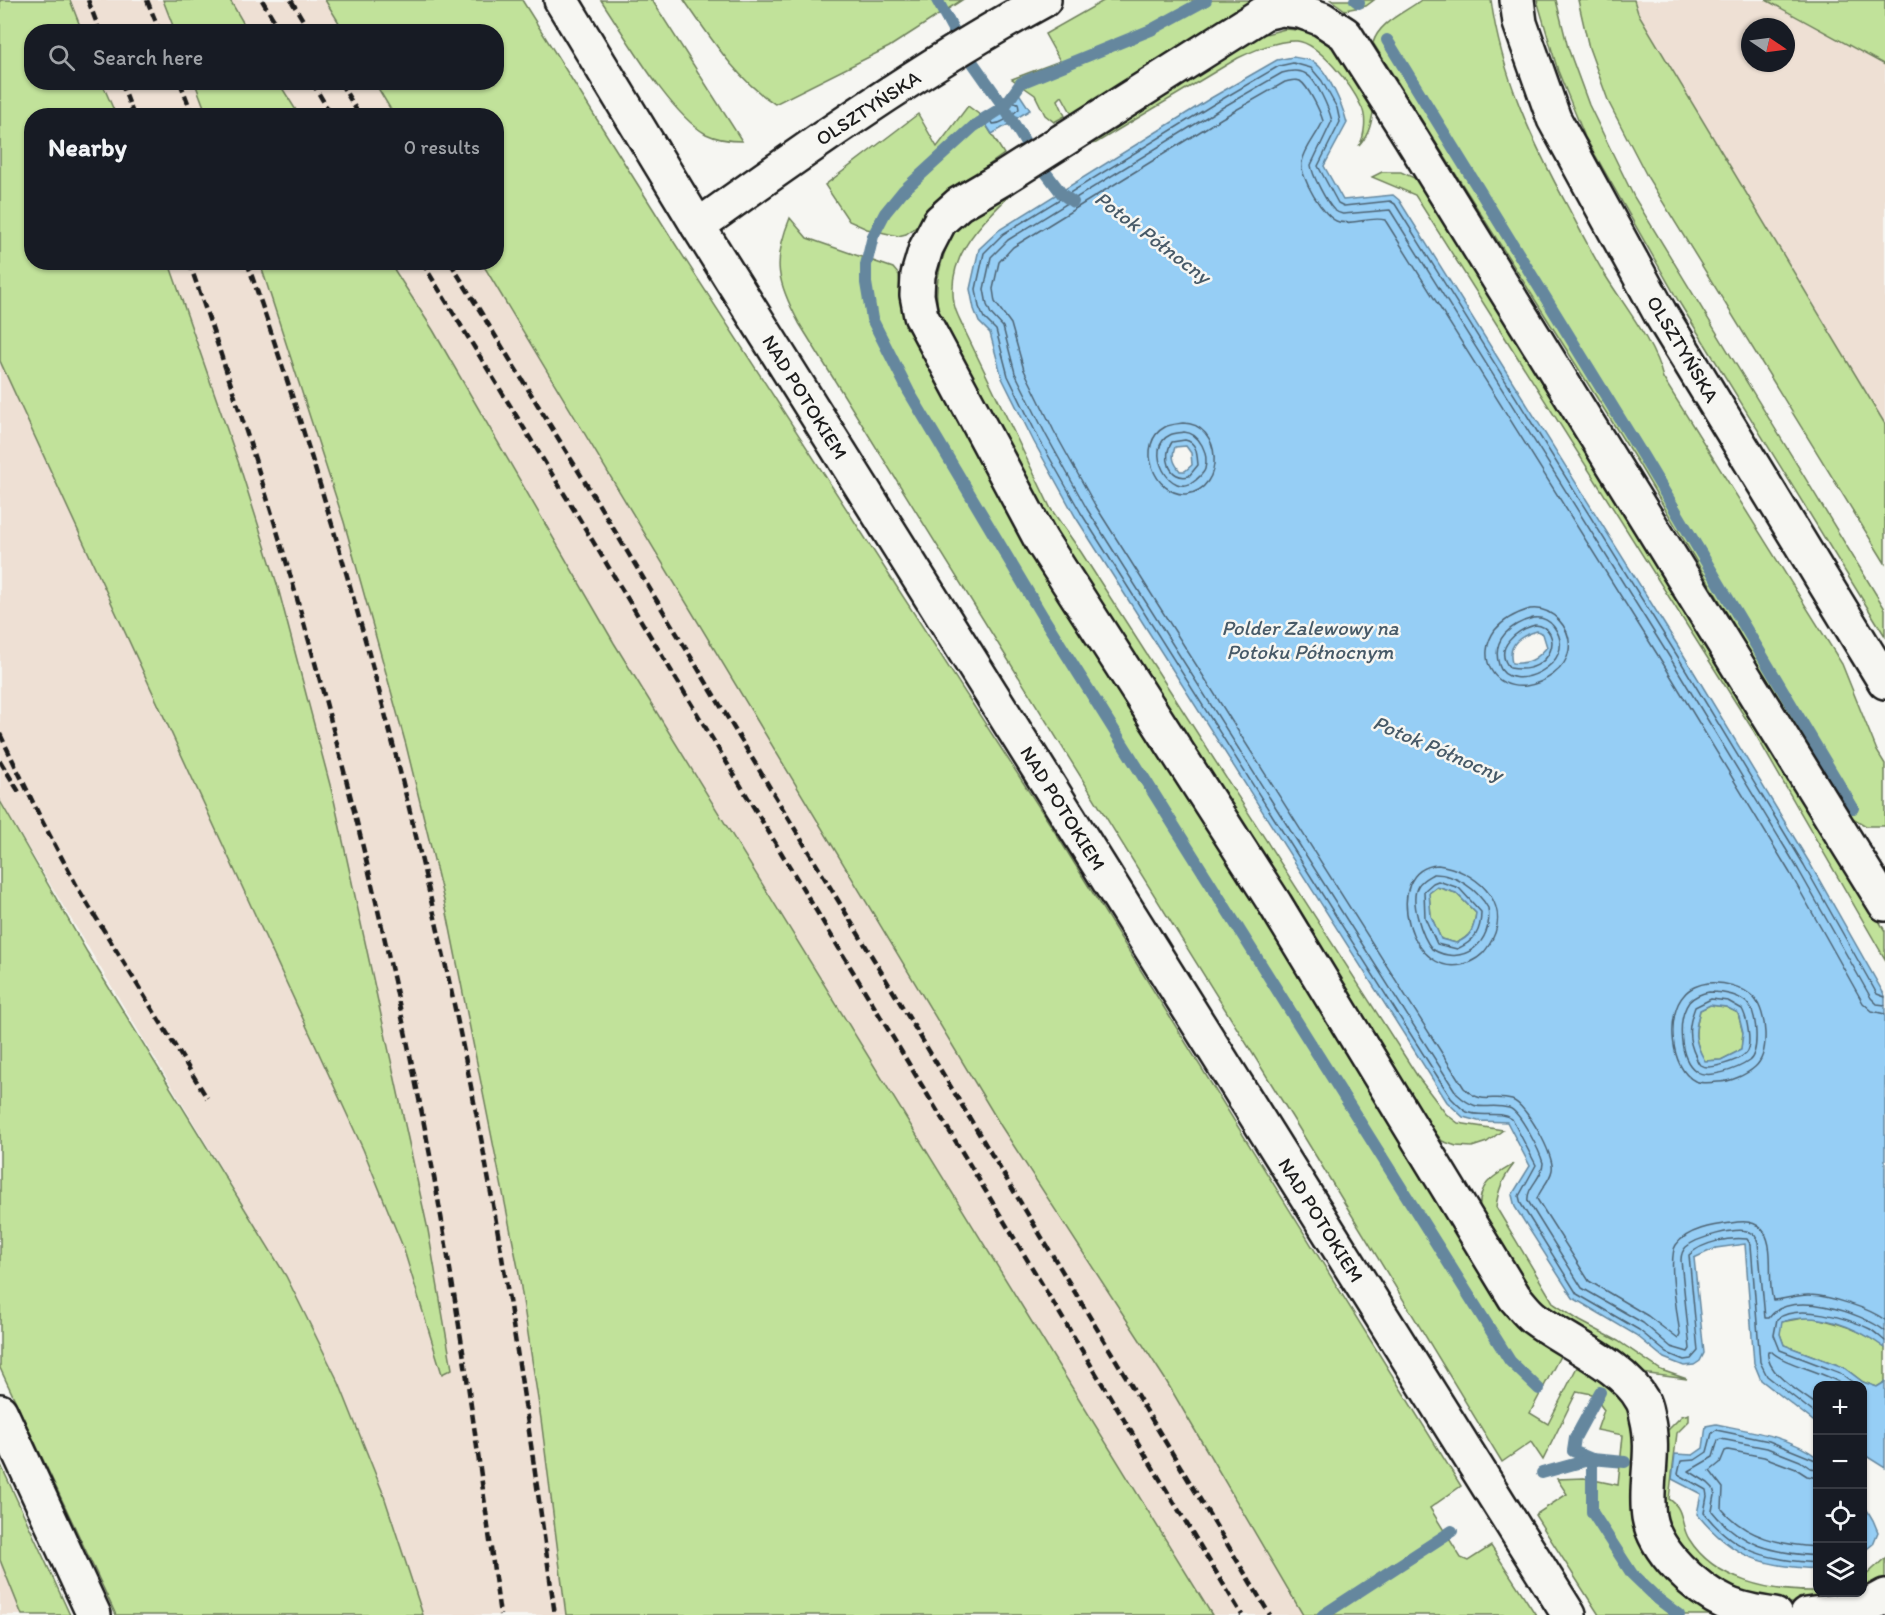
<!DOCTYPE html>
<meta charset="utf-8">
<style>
body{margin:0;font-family:Itim,sans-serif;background:#242831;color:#f1f3f6}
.controls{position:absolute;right:18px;bottom:18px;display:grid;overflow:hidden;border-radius:12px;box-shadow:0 2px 4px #0004}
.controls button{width:54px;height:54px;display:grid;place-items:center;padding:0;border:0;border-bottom:2px solid #363941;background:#171b24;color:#f1f3f6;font:30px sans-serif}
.compass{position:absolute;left:1741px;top:18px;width:54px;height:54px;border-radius:50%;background:#171b24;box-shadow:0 2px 4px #0004;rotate:103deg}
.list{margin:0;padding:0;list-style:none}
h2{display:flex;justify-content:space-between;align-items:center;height:78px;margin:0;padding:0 24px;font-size:26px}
h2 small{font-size:20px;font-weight:400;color:#9ea1a6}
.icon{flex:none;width:33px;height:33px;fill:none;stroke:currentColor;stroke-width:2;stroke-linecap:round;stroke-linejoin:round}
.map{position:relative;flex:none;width:1885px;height:1615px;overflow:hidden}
.search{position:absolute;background:#171b24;box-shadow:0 2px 4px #0004;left:24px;top:24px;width:480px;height:66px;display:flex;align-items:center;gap:15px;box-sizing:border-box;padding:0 21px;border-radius:24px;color:#9ea1a6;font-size:22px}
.panel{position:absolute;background:#171b24;box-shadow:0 2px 4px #0004;left:24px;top:108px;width:480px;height:162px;border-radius:24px}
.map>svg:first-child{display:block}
.built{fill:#eee0d4;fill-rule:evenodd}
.green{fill:#c1e29a;stroke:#6e7f5b;stroke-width:1.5}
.water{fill:#96cef5;stroke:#65879e;stroke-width:1.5;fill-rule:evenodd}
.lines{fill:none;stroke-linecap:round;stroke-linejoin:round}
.shore{stroke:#4d6373;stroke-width:1.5}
.stream{stroke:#65879e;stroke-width:12}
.street-casing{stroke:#1c1c1c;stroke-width:38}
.secondary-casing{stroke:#1c1c1c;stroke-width:38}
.street{stroke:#f6f6f2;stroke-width:33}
.secondary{stroke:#f6f6f2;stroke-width:33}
.rail{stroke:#1c1c1c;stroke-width:4.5;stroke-dasharray:9 4.5;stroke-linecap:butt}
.labels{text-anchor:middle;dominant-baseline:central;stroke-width:5;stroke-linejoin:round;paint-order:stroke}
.street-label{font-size:20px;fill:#1c1c1c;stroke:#f6f6f2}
.water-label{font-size:21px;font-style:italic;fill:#475a68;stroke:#f6f6f2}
</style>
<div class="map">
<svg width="1885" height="1615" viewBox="0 0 1885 1615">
<rect width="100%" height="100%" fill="#f6f6f2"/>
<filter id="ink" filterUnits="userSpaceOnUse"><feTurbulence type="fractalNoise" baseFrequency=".0167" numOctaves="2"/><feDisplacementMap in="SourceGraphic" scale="12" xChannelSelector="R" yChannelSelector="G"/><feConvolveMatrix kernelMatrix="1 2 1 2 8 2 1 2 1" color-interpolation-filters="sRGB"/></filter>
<g filter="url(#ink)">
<g class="built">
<path d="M 70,0 L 163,0 L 175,31 L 82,31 Z"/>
<path d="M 230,0 L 325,0 L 344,31 L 248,31 Z"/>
<path d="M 1634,0 L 1885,0 L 1885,424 L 1638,13 ZM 1750,27 L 1786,27 L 1786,63 L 1750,63 Z"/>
<path d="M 102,83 L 195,83 L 207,115 L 116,115 Z"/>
<path d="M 279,83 L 375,83 L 394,115 L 299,115 Z"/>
<path d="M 169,263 L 260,263 L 344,522 L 406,745 L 447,913 L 518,1268 L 541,1419 L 566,1615 L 423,1615 L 383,1493 L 339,1383 L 286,1276 L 0,801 L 0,361 L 363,1149 L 403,1247 L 442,1374 L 428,1230 L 334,800 L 277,584 L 239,464 Z"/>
<path d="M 390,263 L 482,263 L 1001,1126 L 1165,1379 L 1303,1615 L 1212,1615 L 614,643 L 433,330 Z"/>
<path d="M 0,1560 L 22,1615 L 0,1615 Z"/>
</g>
<g class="green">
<path d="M 0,0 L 70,0 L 82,31 L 32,32 L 32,82 L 102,83 L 116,115 L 32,116 L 32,262 L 169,263 L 239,464 L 277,584 L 334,800 L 428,1230 L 452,1369 L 442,1374 L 403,1247 L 363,1149 L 0,361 Z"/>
<path d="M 163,0 L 230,0 L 248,31 L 175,31 Z"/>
<path d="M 325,0 L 522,0 L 672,239 L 1050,824 L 1461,1486 L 1430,1508 L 1461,1558 L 1468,1561 L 1491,1546 L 1536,1615 L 1303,1615 L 1165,1379 L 1001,1126 L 482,263 L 496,262 L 496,116 L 394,115 L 375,83 L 496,82 L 496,32 L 344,31 Z"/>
<path d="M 601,0 L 652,0 L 742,141 C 729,141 718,140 706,134 C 669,113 626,37 601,0 Z"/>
<path d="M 684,0 L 962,0 L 889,47 L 775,104 C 737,80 710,37 684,0 Z"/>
<path d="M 1105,0 L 1255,0 L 1073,116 L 1062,96 L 1058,100 L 1065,116 L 1054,122 L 1045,115 L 1035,95 L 1012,79 L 1060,61 L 1045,34 Z"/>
<path d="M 1331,0 L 1374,0 L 1366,6 L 1345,10 Z"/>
<path d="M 1421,0 L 1491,0 C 1501,75 1533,143 1569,209 C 1580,230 1590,250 1602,270 C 1621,302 1654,341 1663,378 L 1842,664 L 1877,751 L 1885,764 L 1885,826 L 1866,826 L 1846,814 L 1638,463 L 1373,43 C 1379,22 1404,13 1421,0 Z"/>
<path d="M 1537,0 L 1556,0 L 1568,48 L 1589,105 L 1634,197 L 1885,609 L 1885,636 L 1679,302 L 1585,137 L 1558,71 Z"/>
<path d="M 1578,0 L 1634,0 L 1638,13 L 1885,424 L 1885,563 L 1648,178 L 1609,103 L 1589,48 Z"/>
<path d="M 1766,0 L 1885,0 L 1885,65 Z"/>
<path d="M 1285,29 C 1335,30 1350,65 1375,101 C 1372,119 1371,132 1359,146 C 1365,135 1367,117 1361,106 C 1352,86 1319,43 1297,41 C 1277,40 1255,50 1238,58 L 1096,143 L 1086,145 L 1173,84 L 1262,35 Z"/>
<path d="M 195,83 L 279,83 L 299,115 L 207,115 Z"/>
<path d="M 968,106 L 980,115 L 1004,154 L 934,204 L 919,225 L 906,234 L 898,236 L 867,229 L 849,221 L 825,185 L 918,114 L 937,147 Z"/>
<path d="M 1382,172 L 1401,172 L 1423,182 L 1581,435 L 1878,919 L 1885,931 L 1885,959 L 1753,730 L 1415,195 L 1372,177 Z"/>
<path d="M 1009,196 C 979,226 946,257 954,303 C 955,312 961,321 964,329 L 1051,509 L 1081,552 L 1418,1077 L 1446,1114 L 1458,1123 L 1503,1130 L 1487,1142 L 1472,1147 L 1456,1146 L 1442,1141 L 1432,1128 L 1043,523 L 942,323 C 940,315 937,307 937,300 C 935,274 948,229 970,214 C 982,206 996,202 1009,196 Z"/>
<path d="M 790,218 L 807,238 L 893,268 L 899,275 L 902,304 L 907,322 L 1022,537 L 1064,608 L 1384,1106 L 1527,1335 L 1560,1356 L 1530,1413 L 1548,1424 L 1578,1365 C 1592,1375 1611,1384 1622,1398 C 1643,1423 1637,1488 1637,1521 L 1723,1615 L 1599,1615 L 1535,1515 L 1567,1494 L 1557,1479 L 1584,1478 L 1618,1485 L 1623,1435 L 1597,1430 L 1604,1410 L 1592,1394 L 1577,1391 L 1543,1460 L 1531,1442 L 1502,1462 L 1297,1125 L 799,323 C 777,282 772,262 790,218 Z"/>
<path d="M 260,263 L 390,263 L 433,330 L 614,643 L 1212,1615 L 566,1615 L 541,1419 L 518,1268 L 447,913 L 406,745 L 344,522 Z"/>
<path d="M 0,801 L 87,952 L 286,1276 L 339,1383 L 383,1493 L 423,1615 L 116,1615 L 0,1368 Z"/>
<path d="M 1437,887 L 1456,893 L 1476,913 C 1474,929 1471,937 1456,943 L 1441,939 L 1431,916 L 1429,893 Z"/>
<path d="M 1710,1005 L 1726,1007 L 1738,1013 L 1743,1033 L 1741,1050 L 1721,1060 L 1704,1061 C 1694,1040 1694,1033 1700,1010 Z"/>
<path d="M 1514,1164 C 1503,1178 1498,1190 1496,1207 L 1554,1304 L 1580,1321 L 1618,1341 L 1661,1370 L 1687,1379 L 1634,1372 L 1563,1324 L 1533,1296 L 1480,1212 C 1477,1184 1493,1176 1514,1164 Z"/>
<path d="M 1809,1317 C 1837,1322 1862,1330 1885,1348 L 1885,1382 L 1877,1387 L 1863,1382 L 1843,1367 L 1784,1345 L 1780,1334 L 1781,1322 Z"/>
<path d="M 1689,1414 L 1689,1421 L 1677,1433 L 1669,1499 C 1685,1509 1680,1525 1689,1539 C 1715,1581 1772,1592 1817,1591 L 1818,1592 L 1862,1592 L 1863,1578 L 1885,1558 L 1885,1582 C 1822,1615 1739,1611 1688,1560 C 1677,1549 1666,1537 1661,1522 L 1664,1434 L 1682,1416 Z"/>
<path d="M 0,1463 L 70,1615 L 22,1615 L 0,1560 Z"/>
</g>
<g class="water">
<path d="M 1293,57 C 1299,58 1306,59 1312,61 C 1327,68 1343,107 1347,123 L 1324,166 L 1343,200 L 1393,195 L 1399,200 L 1683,654 L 1809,862 L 1885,996 L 1885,1348 C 1857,1327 1817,1310 1782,1322 L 1780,1334 L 1784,1345 L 1843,1367 L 1863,1382 L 1877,1387 L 1885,1382 L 1885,1468 L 1863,1454 L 1862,1386 L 1818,1386 L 1817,1424 L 1761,1380 L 1754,1363 L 1745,1244 L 1716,1248 L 1694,1258 L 1704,1353 L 1700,1361 L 1694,1365 L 1684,1366 L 1664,1358 L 1636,1335 L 1573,1298 L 1515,1207 L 1512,1195 L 1530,1166 L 1507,1122 L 1478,1121 L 1463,1117 L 1447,1102 L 1075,516 L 1034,442 L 1002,378 L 990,333 L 979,322 L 974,309 L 970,289 L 979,249 L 999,230 L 1211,98 L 1277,60 ZM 1186,446 L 1191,453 L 1192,465 L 1185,471 L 1180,471 C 1174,463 1171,458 1175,447 ZM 1537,631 L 1543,634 L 1547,647 C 1536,660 1529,664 1512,663 C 1507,644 1520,636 1537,631 ZM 1437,887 L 1456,893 L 1476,913 C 1474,929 1471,937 1456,943 L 1441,939 L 1431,916 L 1429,893 ZM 1710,1005 L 1726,1007 L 1738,1013 L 1743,1033 L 1741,1050 L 1721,1060 L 1705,1061 C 1693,1040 1694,1032 1700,1010 Z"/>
<path d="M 1018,92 L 1030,110 L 1015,119 L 1019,125 L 1013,129 L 1009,124 L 992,134 L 980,115 Z"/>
<path d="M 1716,1424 C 1750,1431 1789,1436 1817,1457 L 1817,1569 C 1762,1566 1733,1558 1697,1514 L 1701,1494 L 1672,1479 L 1675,1454 L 1693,1455 L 1703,1448 L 1706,1426 Z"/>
<path d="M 1863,1503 L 1873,1520 L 1878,1532 L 1873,1544 L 1863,1552 Z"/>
</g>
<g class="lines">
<g class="shore">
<path d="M 1014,102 L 1018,103 L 1019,109 C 1011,115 1003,124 993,124 L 990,116 Z"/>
<path d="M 1183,423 C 1222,423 1226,490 1186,494 C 1154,496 1135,443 1165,427 C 1171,424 1177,424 1183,423 Z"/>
<path d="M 1184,432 C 1200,433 1209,454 1205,469 C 1204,473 1200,476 1196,480 C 1170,502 1143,447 1170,435 C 1174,433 1180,433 1184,432 Z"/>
<path d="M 1185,440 C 1197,442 1197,455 1198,465 L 1189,476 C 1169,481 1162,456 1172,442 Z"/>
<path d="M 1530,609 C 1552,606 1572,628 1569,650 C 1566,670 1544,683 1526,686 C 1492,690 1476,656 1495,630 C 1504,619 1517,613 1530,609 Z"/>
<path d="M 1533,618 C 1541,617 1549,620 1554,627 C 1582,665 1508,696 1499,665 C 1491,639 1511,624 1533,618 Z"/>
<path d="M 1535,625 C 1565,627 1554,677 1510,668 C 1492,648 1517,630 1535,625 Z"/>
<path d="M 1438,865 C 1474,870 1512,901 1492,940 C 1486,951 1481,957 1470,962 C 1410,988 1379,868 1438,865 Z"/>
<path d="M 1433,874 C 1455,873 1478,890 1488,908 C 1494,942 1463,968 1432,949 C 1422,937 1409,900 1418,886 C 1421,880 1428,877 1433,874 Z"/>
<path d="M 1438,881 L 1459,888 L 1481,912 C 1481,931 1475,941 1457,949 L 1437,944 L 1425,918 L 1424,891 L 1433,883 Z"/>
<path d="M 1708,983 C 1724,982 1743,986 1754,998 C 1767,1012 1770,1054 1755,1067 C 1746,1075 1730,1082 1718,1082 C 1710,1083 1702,1084 1695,1081 C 1670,1069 1666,1014 1684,995 C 1689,988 1700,984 1708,983 Z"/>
<path d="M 1709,992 C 1722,992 1738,994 1748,1004 C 1757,1014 1760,1052 1749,1061 C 1738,1069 1708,1080 1696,1071 C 1679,1059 1677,1019 1689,1002 C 1693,997 1702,993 1709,992 Z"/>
<path d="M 1711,999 L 1728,1001 L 1742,1009 C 1747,1018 1753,1046 1745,1054 C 1738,1061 1708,1071 1700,1065 C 1699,1064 1696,1059 1696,1057 C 1687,1039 1688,1025 1695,1007 Z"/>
<path d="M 1885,1005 L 1877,1004 L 1871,998 L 1798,869 L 1672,661 L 1390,210 L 1343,214 C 1339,213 1338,213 1334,210 C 1327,203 1312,175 1311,165 L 1332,121 C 1329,109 1317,80 1306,74 C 1298,69 1289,71 1282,73 L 1218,110 L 1008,240 L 991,257 L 984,289 L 987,305 L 991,314 L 1003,327 L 1015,373 L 1046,435 L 1087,509 L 1457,1094 C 1480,1115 1485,1102 1509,1108 C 1520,1111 1540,1152 1543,1163 C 1543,1178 1526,1187 1528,1201 L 1582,1288 L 1643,1323 L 1671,1347 L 1688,1352 L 1690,1349 L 1681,1260 C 1681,1255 1682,1251 1686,1247 C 1696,1238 1737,1226 1750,1232 C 1755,1234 1756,1237 1758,1242 L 1765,1318 L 1769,1318 C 1790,1288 1862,1313 1885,1331"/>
<path d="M 1885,1014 L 1872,1011 L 1863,1003 L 1790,873 L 1664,665 L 1385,220 C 1371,216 1354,225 1339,222 C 1324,219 1299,176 1302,162 C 1305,147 1318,134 1323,121 C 1320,111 1308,86 1300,81 C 1295,79 1290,81 1285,82 L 1222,118 L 1013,247 L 999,262 L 993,289 L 995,302 L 1011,324 L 1024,370 L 1054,431 L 1095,505 L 1464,1088 C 1483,1106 1491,1094 1512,1100 C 1526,1104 1555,1156 1552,1170 C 1550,1181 1540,1189 1537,1199 L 1589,1281 L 1648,1316 L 1678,1339 L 1680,1335 C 1678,1317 1667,1258 1676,1245 C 1687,1229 1714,1225 1731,1223 C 1743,1221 1756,1220 1764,1232 C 1775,1249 1767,1281 1773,1300 C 1785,1300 1797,1294 1810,1295 C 1830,1296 1869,1308 1885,1320"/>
<path d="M 1858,1386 L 1840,1373 L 1780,1350 L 1774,1335 L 1777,1319 C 1798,1303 1848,1318 1870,1329 C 1875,1332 1880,1337 1885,1341"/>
<path d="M 1818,1406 C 1802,1393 1764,1373 1768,1351 L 1771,1351 C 1784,1365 1825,1371 1845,1386"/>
<path d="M 1818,1416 L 1767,1376 L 1760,1362 L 1751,1245 L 1747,1239 C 1729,1237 1702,1242 1689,1255 L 1698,1351 L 1691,1359 L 1684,1360 L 1667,1353 L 1639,1330 L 1577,1294 L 1521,1204 L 1519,1196 L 1536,1165 L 1512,1119 C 1500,1110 1481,1118 1467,1112 C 1461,1109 1456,1103 1451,1098 L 1081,513 L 1039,439 L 1008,376 L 996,330 L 984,318 L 979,307 L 976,289 L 984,253 L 1003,234 L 1214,104 L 1279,66 L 1293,63 L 1311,68 L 1322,81 L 1337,108 L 1340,122 L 1318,166 L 1338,203 L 1344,206 L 1390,201 L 1395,204 L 1678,657 L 1804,865 L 1877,994 L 1885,997"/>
<path d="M 1818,1461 L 1769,1441 L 1716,1430 L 1712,1433 L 1707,1452 L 1695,1460 L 1681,1461 L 1678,1474 L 1706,1490 L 1707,1496 L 1704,1513 C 1736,1553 1768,1560 1818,1563"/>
<path d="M 1818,1469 L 1810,1468 L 1800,1461 L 1767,1448 L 1721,1439 L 1718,1440 L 1713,1457 L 1689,1471 L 1708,1483 L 1713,1488 L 1715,1495 L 1712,1511 C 1740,1546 1775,1553 1818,1556"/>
<path d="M 1818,1478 L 1807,1476 L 1796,1469 L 1764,1457 L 1728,1450 L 1725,1451 L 1720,1463 L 1710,1471 L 1723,1488 L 1722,1509 C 1746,1538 1782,1545 1818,1547"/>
</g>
<g class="stream">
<path d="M 937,0 L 966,53 L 1004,107 L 1034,157 L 1062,194 L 1073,202"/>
<path d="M 1206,0 L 1151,30 L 1021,83 L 1004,107 L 973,127 L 903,191 L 885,213 L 873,236 L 866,265 L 866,283 L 872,319 L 909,392 L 1043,617 L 1510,1361 L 1539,1389"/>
<path d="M 1355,0 L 1359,3"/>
<path d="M 1387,40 L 1643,456 L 1853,808"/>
<path d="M 1600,1392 L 1575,1438 L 1573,1451 L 1592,1459 L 1592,1512 L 1632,1574 L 1658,1599 L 1679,1615"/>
<path d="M 1542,1473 L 1592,1459 L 1625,1462"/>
<path d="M 1323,1615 L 1452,1531"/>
</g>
<defs>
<g id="street">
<path d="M 1517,0 L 1520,23 L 1554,119 L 1660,313 L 1885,682"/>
<path d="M 698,226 C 810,146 923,66 1044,0"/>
<path d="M 0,1411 L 94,1615"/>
<path d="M 1775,1615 C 1759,1613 1741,1610 1726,1603 C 1696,1589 1655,1552 1649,1517 C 1644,1484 1656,1452 1647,1417 C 1646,1412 1645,1405 1642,1400 C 1624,1366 1564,1341 1534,1318 C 1527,1313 1521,1304 1515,1298 L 1275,904 L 1041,540 L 921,316 L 917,295 L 918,275 L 926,248 L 940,221 L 959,204 L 1005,177 L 1264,13 L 1282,9 L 1300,11 L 1322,19 L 1345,34 L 1410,136 L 1885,904"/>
<path d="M 1806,1615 L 1865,1607 L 1885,1596"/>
</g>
<path id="secondary" d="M 561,0 L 698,226 L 1569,1615"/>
</defs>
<use href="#street" class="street-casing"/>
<use href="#secondary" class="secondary-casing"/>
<use href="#street" class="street"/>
<use href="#secondary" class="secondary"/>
<g class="rail">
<path d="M 88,0 L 100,32"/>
<path d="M 147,0 L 160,32"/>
<path d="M 262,0 L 281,32"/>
<path d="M 291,0 L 310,32"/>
<path d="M 121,82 L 134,116"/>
<path d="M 180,82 L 193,116"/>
<path d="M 312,82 L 332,116"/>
<path d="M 340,82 L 360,116"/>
<path d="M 189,262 C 284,530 359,805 416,1084 C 452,1259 476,1437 500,1615"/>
<path d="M 247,262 C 338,522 410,787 465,1057 C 503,1241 529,1428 555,1615"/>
<path d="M 422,262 L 571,505 L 1242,1615"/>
<path d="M 450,262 L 593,495 L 1270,1615"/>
<path d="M 0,734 L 41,819 L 79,890 L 207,1098"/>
<path d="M 0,761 L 19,792"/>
</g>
</g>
</g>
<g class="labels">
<g class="street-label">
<text transform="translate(868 108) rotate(-33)">OLSZTYŃSKA</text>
<text transform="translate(1683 349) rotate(59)">OLSZTYŃSKA</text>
<text transform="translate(805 397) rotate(58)">NAD POTOKIEM</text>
<text transform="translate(1063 808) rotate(58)">NAD POTOKIEM</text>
<text transform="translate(1321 1220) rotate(58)">NAD POTOKIEM</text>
</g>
<g class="water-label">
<text transform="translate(1153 237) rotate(37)">Potok Północny</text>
<text x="1310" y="627">Polder Zalewowy na<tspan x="1310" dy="24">Potoku Północnym</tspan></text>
<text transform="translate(1438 748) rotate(23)">Potok Północny</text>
</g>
</g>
</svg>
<div class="controls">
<button>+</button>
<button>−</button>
<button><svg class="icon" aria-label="locate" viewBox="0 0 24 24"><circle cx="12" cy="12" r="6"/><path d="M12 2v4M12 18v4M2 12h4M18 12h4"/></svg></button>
<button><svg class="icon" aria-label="layers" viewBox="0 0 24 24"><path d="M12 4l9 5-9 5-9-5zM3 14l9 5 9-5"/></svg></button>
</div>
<svg class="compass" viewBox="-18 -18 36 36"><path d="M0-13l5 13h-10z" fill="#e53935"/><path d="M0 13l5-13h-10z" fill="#9ea1a6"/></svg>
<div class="search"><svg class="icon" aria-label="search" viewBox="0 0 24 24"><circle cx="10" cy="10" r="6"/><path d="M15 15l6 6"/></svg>Search here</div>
<section class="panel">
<h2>Nearby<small>0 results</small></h2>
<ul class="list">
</ul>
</section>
</div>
